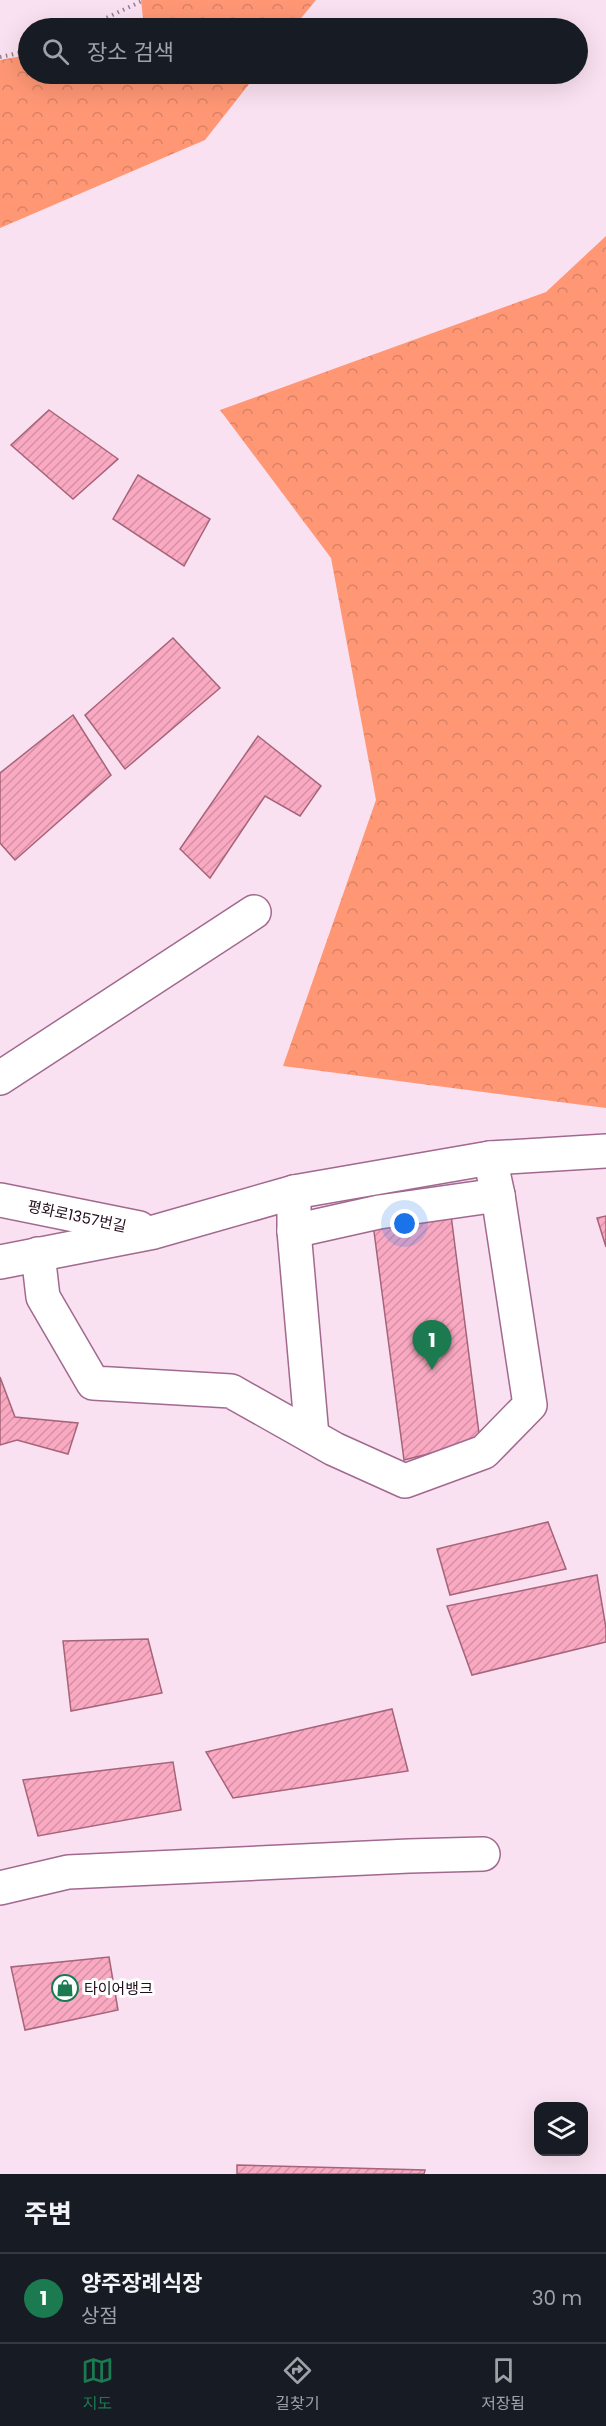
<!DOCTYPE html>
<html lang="ko">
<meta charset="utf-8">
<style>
body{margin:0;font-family:Poppins,"Noto Sans KR",sans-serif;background:#242831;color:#f1f3f6}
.controls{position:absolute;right:18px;bottom:18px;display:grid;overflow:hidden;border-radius:12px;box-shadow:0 6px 24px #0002}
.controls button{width:54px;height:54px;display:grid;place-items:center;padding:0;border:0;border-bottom:2px solid #363941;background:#171b24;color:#f1f3f6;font:30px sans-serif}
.you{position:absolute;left:405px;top:1224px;width:21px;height:21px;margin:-15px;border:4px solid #fff;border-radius:50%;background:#1a73e8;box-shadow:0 0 0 9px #1a73e833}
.badge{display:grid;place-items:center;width:39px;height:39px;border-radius:50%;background:#1b7a50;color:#fff;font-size:20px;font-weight:700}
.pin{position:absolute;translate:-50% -50px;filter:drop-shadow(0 2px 3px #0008)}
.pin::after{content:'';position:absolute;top:32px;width:21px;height:18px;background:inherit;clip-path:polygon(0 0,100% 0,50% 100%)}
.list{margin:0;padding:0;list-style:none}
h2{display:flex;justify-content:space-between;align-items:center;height:78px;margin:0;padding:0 24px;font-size:26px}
h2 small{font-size:20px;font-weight:400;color:#9ea1a6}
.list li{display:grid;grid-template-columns:39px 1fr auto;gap:18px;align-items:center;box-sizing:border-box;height:90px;padding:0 24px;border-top:2px solid #363941}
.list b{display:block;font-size:22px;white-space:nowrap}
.list p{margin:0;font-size:20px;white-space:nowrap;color:#9ea1a6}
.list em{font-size:20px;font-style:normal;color:#9ea1a6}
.icon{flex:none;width:33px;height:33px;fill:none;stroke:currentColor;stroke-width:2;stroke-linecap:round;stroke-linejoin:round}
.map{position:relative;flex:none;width:606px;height:2174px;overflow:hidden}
.search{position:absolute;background:#171b24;box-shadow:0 6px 24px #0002;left:18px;right:18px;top:18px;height:66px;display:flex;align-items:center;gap:15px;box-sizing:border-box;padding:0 21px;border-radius:33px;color:#9ea1a6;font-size:22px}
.sheet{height:168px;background:#171b24}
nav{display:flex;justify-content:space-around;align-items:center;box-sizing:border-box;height:84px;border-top:2px solid #363941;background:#171b24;font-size:16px;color:#9ea1a6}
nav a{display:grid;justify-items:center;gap:3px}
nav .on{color:#1b7a50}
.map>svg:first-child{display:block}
.forest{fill:url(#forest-crowns)}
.building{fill:url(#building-hatch);stroke:#a6647a;stroke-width:1.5}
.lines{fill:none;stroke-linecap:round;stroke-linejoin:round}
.minor-casing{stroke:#a1698f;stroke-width:36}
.path{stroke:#957e8e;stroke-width:4;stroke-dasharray:1.5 4.5;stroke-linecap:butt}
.minor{stroke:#fff;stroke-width:33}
.labels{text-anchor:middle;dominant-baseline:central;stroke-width:6;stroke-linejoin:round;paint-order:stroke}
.street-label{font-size:15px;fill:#220d1c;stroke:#fff}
.poi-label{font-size:15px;fill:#220d1c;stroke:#fff;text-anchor:start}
</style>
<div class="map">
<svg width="606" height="2174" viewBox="0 0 606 2174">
<defs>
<pattern id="forest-crowns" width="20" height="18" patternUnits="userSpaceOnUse" patternTransform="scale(1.5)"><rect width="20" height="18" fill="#ff9775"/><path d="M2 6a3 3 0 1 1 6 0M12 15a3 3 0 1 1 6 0" fill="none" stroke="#da8165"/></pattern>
<pattern id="building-hatch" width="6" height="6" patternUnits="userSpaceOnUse" patternTransform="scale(1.5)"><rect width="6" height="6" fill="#faa9c2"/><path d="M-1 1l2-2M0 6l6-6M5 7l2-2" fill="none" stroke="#d690a6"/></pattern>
</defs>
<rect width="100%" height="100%" fill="#fae1f1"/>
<g class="forest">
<path d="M 141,0 L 316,0 L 293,28 L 144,28 Z"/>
<path d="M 28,55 L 28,74 L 257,74 L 205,140 L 0,228 L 0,60 Z"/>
<path d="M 606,236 L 606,1108 L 283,1066 L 376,800 L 331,558 L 220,410 L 546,292 Z"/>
</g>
<g class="building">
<path d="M 49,410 L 118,459 L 73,499 L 11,445 Z"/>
<path d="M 138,475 L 210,519 L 184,566 L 113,519 Z"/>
<path d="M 173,638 L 220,688 L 125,769 L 85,715 Z"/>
<path d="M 73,715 L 111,775 L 15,860 L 0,843 L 0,773 Z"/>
<path d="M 258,736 L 321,786 L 300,816 L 265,796 L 210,878 L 180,849 Z"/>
<path d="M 451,1215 L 480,1441 L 404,1460 L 373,1224 Z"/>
<path d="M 606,1216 L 606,1247 L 597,1218 Z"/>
<path d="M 0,1377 L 15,1417 L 78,1423 L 68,1454 L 17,1440 L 0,1445 Z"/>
<path d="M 548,1522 L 566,1569 L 450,1595 L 437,1549 Z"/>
<path d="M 597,1575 L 606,1628 L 606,1642 L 472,1675 L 447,1606 Z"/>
<path d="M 148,1639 L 162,1693 L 71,1711 L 63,1641 Z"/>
<path d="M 392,1709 L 408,1771 L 233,1798 L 206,1752 Z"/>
<path d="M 173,1762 L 181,1810 L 38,1836 L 23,1780 Z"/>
<path d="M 109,1957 L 118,2010 L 25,2030 L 11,1967 Z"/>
<path d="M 237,2165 L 425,2170 L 424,2174 L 237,2174 Z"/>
</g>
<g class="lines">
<defs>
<g id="minor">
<path d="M 0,1078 L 254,912"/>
<path d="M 294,1192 L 294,1231 L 312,1436"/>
<path d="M 0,1200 L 139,1228"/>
<path d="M 294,1231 L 379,1212 L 498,1195"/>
<path d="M 38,1254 L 43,1297 L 93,1383 L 231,1391 L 334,1449 L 405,1481 L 484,1452 L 530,1405 L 498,1195 L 490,1158"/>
<path d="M 0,1262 L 154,1232 L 294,1192 L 490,1158 L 606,1151"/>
<path d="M 0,1888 L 68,1872 L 409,1856 L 483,1854"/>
</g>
</defs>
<use href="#minor" class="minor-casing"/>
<g class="path">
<path d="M 85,28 L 144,0"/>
<path d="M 0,57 L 28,51"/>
</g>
<use href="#minor" class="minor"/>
</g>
<defs>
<symbol id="shop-ring" viewBox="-11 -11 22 22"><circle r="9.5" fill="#fff" stroke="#1b7a50" stroke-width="1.5"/><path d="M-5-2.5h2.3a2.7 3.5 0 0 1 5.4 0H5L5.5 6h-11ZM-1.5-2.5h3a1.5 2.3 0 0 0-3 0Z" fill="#1b7a50"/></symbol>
</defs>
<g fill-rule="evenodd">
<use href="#shop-ring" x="50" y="1973" width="30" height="30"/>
</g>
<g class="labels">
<g class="street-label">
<text transform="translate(77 1216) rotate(12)">평화로1357번길</text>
</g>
<g class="poi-label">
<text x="84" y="1988">타이어뱅크</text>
</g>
</g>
</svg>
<div class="controls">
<button><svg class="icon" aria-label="layers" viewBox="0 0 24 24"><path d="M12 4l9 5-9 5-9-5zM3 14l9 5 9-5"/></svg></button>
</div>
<div class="you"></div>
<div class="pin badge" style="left:432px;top:1370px">1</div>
<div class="search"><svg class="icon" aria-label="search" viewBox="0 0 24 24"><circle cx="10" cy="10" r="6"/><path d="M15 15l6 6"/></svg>장소 검색</div>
</div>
<section class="sheet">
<h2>주변<small></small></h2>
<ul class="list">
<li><span class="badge">1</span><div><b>양주장례식장</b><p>상점</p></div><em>30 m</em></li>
</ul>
</section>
<nav>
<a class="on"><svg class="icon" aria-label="map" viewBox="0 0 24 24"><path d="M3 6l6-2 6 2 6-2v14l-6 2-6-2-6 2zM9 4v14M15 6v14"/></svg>지도</a>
<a><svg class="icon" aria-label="directions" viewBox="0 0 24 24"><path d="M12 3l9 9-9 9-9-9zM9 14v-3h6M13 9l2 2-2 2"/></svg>길찾기</a>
<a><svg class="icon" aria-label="saved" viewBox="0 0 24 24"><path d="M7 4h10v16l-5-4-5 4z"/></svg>저장됨</a>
</nav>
